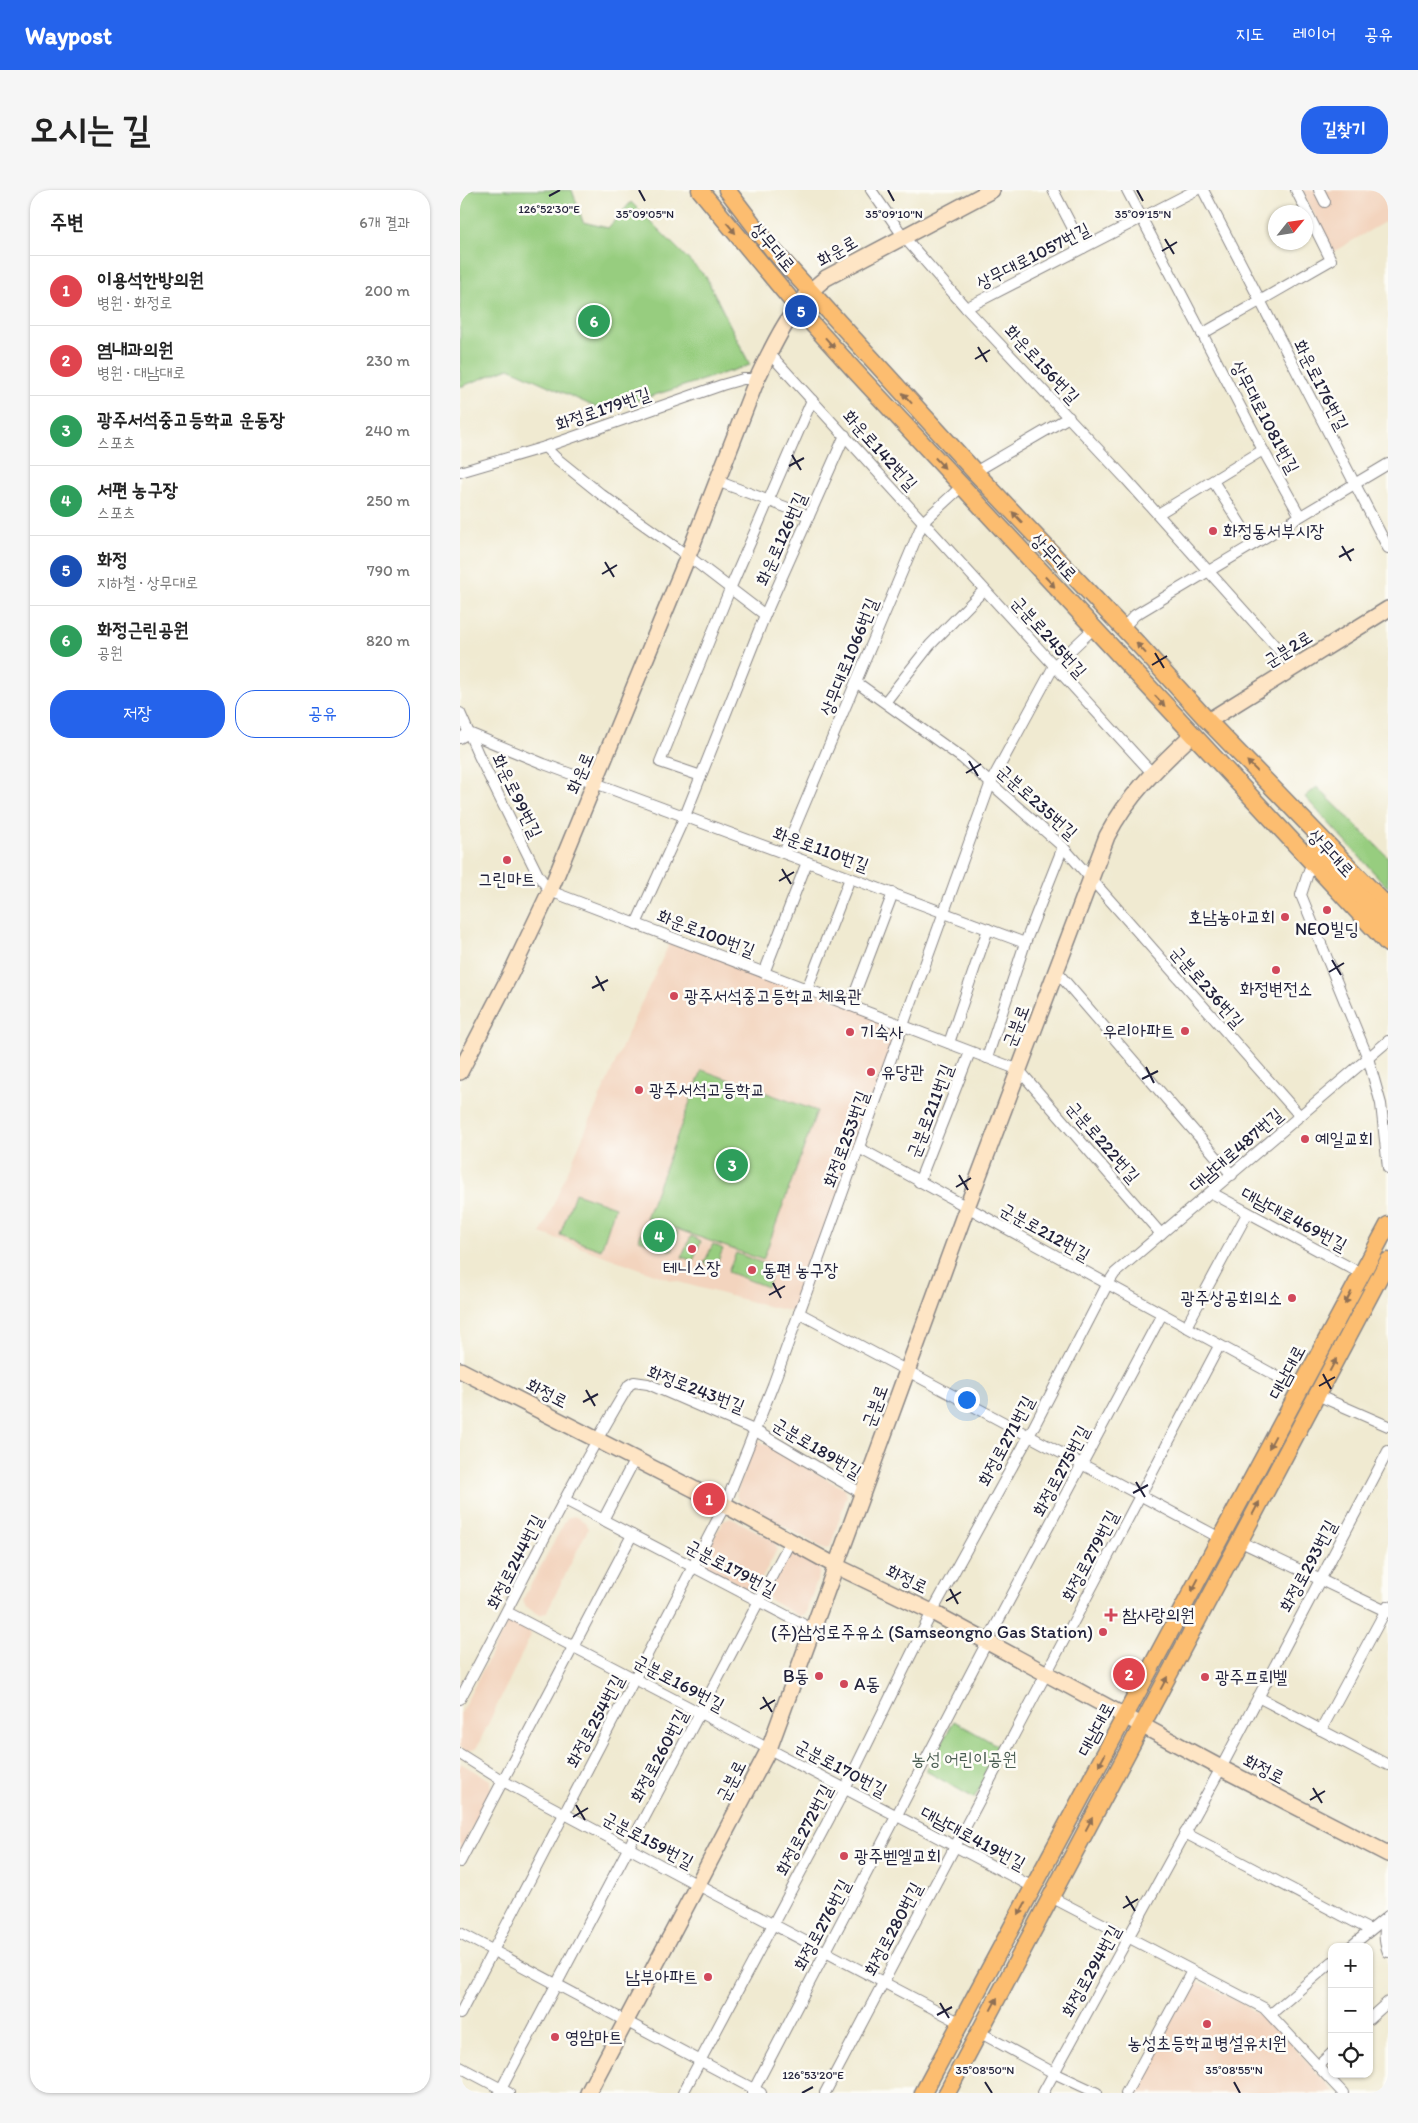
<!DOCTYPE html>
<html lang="ko">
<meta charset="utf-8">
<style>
body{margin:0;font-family:Itim,"Poor Story",sans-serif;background:#f6f6f6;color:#222}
.controls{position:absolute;right:15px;bottom:15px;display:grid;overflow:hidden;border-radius:10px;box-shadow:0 1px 4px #0004}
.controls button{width:45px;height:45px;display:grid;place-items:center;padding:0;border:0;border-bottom:1px solid #e0e0e0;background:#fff;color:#222;font:25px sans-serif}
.compass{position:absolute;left:808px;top:15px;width:45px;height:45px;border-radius:50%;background:#fff;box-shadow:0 1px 4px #0004;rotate:60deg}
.you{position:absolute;left:506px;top:1209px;width:18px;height:18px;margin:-12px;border:4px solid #fff;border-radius:50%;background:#1a73e8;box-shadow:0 0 0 8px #1a73e833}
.badge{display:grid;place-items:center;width:32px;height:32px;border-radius:50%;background:#2563eb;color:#fff;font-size:16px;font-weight:700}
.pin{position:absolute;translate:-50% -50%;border:2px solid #fff;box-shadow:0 1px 5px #0006}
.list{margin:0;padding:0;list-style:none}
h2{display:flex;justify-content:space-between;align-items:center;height:65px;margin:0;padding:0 20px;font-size:21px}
h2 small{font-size:16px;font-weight:400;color:#767676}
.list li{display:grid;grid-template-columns:32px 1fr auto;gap:15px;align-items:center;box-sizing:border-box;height:70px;padding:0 20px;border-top:1px solid #e0e0e0}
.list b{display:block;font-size:19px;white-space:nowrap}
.list p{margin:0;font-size:16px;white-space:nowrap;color:#767676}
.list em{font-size:16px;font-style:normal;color:#767676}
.actions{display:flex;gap:10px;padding:15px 20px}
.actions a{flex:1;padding:11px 0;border:1px solid #2563eb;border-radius:20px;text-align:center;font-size:18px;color:#2563eb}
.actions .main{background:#2563eb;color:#fff}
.icon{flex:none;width:28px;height:28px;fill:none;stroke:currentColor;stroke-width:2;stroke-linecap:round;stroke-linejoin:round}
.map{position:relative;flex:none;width:928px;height:1903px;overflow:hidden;border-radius:20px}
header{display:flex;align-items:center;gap:30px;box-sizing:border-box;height:70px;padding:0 25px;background:#2563eb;color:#fff}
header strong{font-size:24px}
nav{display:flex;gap:28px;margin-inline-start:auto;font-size:18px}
.intro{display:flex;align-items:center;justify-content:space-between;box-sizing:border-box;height:120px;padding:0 30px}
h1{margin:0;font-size:35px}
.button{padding:12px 22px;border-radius:20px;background:#2563eb;color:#fff;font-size:18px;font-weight:700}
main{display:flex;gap:30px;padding:0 30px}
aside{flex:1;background:#fff;border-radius:20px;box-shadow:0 1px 4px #0004}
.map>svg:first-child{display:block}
.built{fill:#f3d4be}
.green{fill:#97cd7f;stroke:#5c785d}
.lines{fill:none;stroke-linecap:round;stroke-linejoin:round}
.street-casing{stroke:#898686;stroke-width:12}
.secondary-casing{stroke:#898686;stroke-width:18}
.primary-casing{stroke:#898686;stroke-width:19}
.street{stroke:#fff;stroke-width:10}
.secondary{stroke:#fee5c5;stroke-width:15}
.primary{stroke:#fcbd6f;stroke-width:16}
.oneway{fill:#8f7055}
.ticks{fill:none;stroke:#22223b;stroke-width:2}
.poi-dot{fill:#d1495b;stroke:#fdfcf7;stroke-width:2}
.labels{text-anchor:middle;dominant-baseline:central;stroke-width:5;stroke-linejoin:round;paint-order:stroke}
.street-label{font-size:18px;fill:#22223b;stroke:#fdfcf7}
.poi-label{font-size:18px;fill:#22223b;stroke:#fdfcf7;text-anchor:start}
.park-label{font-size:18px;fill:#4b5e53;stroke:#fdfcf7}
.ticks-label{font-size:12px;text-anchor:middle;fill:#22223b;stroke:#fdfcf7;stroke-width:5;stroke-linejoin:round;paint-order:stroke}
</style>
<header>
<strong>Waypost</strong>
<nav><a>지도</a><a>레이어</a><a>공유</a></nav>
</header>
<div class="intro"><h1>오시는 길</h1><a class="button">길찾기</a></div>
<main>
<aside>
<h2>주변<small>6개 결과</small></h2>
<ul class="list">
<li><span class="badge" style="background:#e0444e">1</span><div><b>이용석한방의원</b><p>병원 · 화정로</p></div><em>200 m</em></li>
<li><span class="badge" style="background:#e0444e">2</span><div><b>염내과의원</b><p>병원 · 대남대로</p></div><em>230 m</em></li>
<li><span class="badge" style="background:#2e9e5b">3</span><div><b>광주서석중고등학교 운동장</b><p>스포츠</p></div><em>240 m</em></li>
<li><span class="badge" style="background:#2e9e5b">4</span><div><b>서편 농구장</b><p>스포츠</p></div><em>250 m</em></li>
<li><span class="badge" style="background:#1a4fb4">5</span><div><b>화정</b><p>지하철 · 상무대로</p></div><em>790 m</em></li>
<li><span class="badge" style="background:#2e9e5b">6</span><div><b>화정근린공원</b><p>공원</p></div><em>820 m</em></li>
</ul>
<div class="actions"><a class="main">저장</a><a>공유</a></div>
</aside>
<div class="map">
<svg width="928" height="1903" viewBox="0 0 928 1903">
<rect width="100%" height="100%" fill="#fdfcf7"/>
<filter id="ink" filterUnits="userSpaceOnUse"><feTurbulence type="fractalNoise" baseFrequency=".02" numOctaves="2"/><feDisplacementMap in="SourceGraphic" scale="10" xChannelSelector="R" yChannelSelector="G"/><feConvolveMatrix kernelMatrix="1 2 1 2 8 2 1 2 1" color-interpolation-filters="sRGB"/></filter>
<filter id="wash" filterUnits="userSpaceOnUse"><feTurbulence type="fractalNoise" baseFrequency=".0096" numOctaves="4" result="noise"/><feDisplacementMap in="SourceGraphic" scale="20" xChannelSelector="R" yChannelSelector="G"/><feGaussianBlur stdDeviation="1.12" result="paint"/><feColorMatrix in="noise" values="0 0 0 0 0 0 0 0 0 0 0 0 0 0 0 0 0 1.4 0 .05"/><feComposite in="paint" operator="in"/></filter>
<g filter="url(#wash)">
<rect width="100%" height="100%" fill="#f0ead1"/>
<g class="built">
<path d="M 842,0 L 928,0 L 928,30 L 873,62 Z"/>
<path d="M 212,748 L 444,836 L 339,1123 L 307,1116 L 211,1090 L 81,1043 L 178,820 Z"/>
<path d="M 300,1251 L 384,1299 L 387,1305 L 370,1358 L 365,1359 L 279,1311 L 276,1305 L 294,1254 Z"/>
<path d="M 114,1326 L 125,1332 L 128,1339 L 86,1423 L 79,1425 L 65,1416 L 63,1409 L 107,1328 Z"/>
<path d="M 271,1328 L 314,1350 L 317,1359 L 297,1398 L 289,1400 L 245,1376 L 243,1367 L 263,1331 Z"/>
<path d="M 335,1364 L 358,1375 L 360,1382 L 345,1425 L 339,1426 L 310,1410 L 308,1403 L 328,1365 Z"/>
<path d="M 56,1431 L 67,1437 L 71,1445 L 16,1559 L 6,1561 L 0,1557 L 0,1524 L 47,1433 Z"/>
<path d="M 0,1573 L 30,1590 L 31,1600 L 0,1661 Z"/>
<path d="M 734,1790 L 779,1812 L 813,1833 L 875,1903 L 670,1903 Z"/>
</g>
<g class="green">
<path d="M 0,0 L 112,0 L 123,32 L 148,38 L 171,12 L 246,87 L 290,175 L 144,221 L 49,178 L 0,197 Z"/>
<path d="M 857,597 L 928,667 L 928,698 L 845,607 Z"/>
<path d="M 242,880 L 357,921 L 303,1070 L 186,1028 Z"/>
<path d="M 115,1003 L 155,1017 L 141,1060 L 100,1045 Z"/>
<path d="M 185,1031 L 218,1042 L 212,1061 L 179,1050 Z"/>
<path d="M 231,1046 L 241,1051 L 233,1071 L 222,1067 Z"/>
<path d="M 253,1054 L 263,1059 L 255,1078 L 244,1073 Z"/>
<path d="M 276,1063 L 315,1078 L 307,1097 L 268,1082 Z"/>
<path d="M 494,1531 L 542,1558 L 514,1608 L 466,1581 Z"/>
</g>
</g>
<g filter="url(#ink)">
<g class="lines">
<defs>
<g id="street">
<path d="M 411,0 L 443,46 L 506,118 L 666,289 L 834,477"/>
<path d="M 593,0 L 623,58"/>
<path d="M 667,0 L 803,260 L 840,326"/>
<path d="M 743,0 L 928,358"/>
<path d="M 859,0 L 865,12"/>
<path d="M 506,118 L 736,0"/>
<path d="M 742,144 L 871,70 L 836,0"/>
<path d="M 309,163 L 692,583"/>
<path d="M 85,257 L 96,268 L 142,305 L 228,366 L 305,425"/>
<path d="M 0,282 L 85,257 L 262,195 L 283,189 L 297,189"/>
<path d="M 515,282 L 609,227"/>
<path d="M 257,291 L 349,326"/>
<path d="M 753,291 L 793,354"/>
<path d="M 698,324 L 803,260"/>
<path d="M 662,439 L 675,425 L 928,274"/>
<path d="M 396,492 L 502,568 L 603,657 L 840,926"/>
<path d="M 426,511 L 470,455 L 524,400"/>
<path d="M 0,523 L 19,566 L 78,685 L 90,701 L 559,880 L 701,1044"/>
<path d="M 0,548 L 9,543 L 84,574 L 565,753"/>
<path d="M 241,586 L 200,572 L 270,399 L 352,210"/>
<path d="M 324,663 L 463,332 L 502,296"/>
<path d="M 849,680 L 841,705 L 908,868 L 921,914 L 928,978"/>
<path d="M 176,734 L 225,626 L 305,425 L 385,245"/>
<path d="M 597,782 L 772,985"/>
<path d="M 304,783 L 347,672"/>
<path d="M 347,799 L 390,688"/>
<path d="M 390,816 L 433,703"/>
<path d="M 489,853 L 528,739"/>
<path d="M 527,868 L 565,753 L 603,657"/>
<path d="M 399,958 L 840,1199"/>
<path d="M 459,992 L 510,862"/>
<path d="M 752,1003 L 902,1084"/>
<path d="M 339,1123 L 760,1348"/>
<path d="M 726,1137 L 787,1024"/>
<path d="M 857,1205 L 928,1236"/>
<path d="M 105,1310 L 354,1440"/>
<path d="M 143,1330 L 175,1269"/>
<path d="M 779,1351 L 928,1422"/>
<path d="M 47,1422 L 573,1697"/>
<path d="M 798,1507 L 928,1575"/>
<path d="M 0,1509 C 57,1404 108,1296 169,1195 L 174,1192 L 188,1194 L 294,1240 L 403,1304"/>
<path d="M 861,1540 L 928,1416"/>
<path d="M 0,1564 L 43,1591 L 238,1695 L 501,1833"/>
<path d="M 725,1643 L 910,1740"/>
<path d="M 0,1672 L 172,1345"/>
<path d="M 591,1707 L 804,1818 L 883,1903"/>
<path d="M 928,1726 C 924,1739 923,1749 928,1762"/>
<path d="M 0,1743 L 301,1903"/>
<path d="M 890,1757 L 928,1726"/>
<path d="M 0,1824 L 265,1315 L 313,1195 L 531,592 L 594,476 L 633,439"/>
<path d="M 811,1824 L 872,1772"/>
<path d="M 909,1829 L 928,1812"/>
<path d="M 519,1842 L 594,1883 L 637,1903"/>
<path d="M 858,1876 L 872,1863"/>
<path d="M 0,1877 L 49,1903"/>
<path d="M 39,1903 L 330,1352"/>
<path d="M 223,1903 L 385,1599 L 472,1422 L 569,1246 L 647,1095 L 655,1083 L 928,851"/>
<path d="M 292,1903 L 527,1452 L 702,1124"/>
<path d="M 365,1903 L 759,1156"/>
<path d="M 583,1903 L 761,1578 L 928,1261"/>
<path d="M 666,1903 L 732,1781"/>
</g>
<g id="secondary">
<path d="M 748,531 L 928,419"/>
<path d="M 0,882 L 51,783 L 90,701 L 228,366 L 297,189 C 314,153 333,112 366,88 L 532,0"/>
<path d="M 0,1180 L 265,1315 L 376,1376 L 472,1422 L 761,1578 L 928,1664"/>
<path d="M 128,1903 L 309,1559 L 507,1017 L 647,646 C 669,604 698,577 732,545"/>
</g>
<g id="primary">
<path d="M 240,0 L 337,117 L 394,180 L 928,754"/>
<path d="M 267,0 L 312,59 L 515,282 L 678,454 L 748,531 L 928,717"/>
<path d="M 855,655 L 928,737"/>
<path d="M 463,1903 L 928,1035"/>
<path d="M 487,1903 L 928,1071"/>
</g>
</defs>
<use href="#street" class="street-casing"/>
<use href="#secondary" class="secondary-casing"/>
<use href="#primary" class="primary-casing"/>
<use href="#street" class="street"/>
<use href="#secondary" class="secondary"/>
<use href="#primary" class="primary"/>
</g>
<defs><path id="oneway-solid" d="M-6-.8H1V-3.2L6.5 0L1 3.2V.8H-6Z" transform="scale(1.25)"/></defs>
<g class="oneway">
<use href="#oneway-solid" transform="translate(271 38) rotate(50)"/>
<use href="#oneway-solid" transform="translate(370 153) rotate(48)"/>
<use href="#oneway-solid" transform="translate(447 208) rotate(-132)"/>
<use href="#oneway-solid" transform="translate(480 273) rotate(47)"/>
<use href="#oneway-solid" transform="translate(557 327) rotate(-133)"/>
<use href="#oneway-solid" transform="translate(590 392) rotate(47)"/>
<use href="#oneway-solid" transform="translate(681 458) rotate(-132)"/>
<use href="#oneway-solid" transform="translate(700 511) rotate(47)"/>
<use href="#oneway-solid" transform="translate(792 576) rotate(-135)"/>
<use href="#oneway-solid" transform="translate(888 1108) rotate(118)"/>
<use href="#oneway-solid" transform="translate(873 1175) rotate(-62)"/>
<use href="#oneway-solid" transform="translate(812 1252) rotate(118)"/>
<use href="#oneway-solid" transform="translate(796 1318) rotate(-62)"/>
<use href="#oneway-solid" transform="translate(735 1395) rotate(118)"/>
<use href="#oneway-solid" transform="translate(704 1493) rotate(-62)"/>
<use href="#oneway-solid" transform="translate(642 1570) rotate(118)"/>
<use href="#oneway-solid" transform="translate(629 1634) rotate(-62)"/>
<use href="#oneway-solid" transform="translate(562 1719) rotate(118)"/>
<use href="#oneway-solid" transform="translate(534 1814) rotate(-62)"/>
</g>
</g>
<path class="ticks" d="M 179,0 L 185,11M 428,0 L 434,11M 677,0 L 683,11M 89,6 L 100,0M 705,49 L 714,64M 702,61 L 717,52M 518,157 L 527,172M 515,169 L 530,160M 332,265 L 341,280M 329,276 L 344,268M 882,356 L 891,371M 879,367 L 894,359M 145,372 L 154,387M 142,384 L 157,375M 695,463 L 704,478M 692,475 L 707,466M 509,571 L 518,586M 506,583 L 521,574M 322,679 L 331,694M 319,691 L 334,682M 872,770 L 881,785M 869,782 L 884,773M 136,786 L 144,801M 132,798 L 148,790M 686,877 L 694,893M 682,889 L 698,881M 499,985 L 508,1000M 496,997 L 511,988M 313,1093 L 321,1108M 309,1105 L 325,1096M 863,1184 L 871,1199M 859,1196 L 875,1187M 126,1200 L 135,1216M 123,1212 L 138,1204M 676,1292 L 685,1307M 673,1303 L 688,1295M 490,1399 L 498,1414M 486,1411 L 501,1402M 303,1507 L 312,1522M 300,1519 L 315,1510M 853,1598 L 862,1613M 850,1610 L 865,1601M 116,1615 L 125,1630M 113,1627 L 128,1618M 666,1706 L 675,1721M 663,1718 L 678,1709M 480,1813 L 489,1828M 477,1825 L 492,1817M 525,1892 L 532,1903M 774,1892 L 780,1903M 342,1903 L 353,1897"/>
<g class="poi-dot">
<circle cx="753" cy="341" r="5"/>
<circle cx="47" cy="670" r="5"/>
<circle cx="867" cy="720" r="5"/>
<circle cx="825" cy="727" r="5"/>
<circle cx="816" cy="780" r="5"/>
<circle cx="214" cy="806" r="5"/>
<circle cx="725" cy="841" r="5"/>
<circle cx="390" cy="842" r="5"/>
<circle cx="411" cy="882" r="5"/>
<circle cx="179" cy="900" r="5"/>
<circle cx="845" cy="949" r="5"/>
<circle cx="232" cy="1059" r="5"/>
<circle cx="292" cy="1080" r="5"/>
<circle cx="832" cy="1108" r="5"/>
<path d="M648.5 1417.5h5v5h5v5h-5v5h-5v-5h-5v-5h5z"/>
<circle cx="643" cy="1442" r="5"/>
<circle cx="359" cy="1486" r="5"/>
<circle cx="745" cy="1487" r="5"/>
<circle cx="384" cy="1494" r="5"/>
<circle cx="384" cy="1666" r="5"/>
<circle cx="248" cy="1787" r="5"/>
<circle cx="747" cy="1834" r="5"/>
<circle cx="95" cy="1847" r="5"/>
</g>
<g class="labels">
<g class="street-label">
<text transform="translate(313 57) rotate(50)">상무대로</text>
<text transform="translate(377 61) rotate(-30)">화운로</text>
<text transform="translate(573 66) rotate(-27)">상무대로1057번길</text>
<text transform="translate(582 174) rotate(47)">화운로156번길</text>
<text transform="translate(861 195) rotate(63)">화운로176번길</text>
<text transform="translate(143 219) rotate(-19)">화정로179번길</text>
<text transform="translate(805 227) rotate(62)">상무대로1081번길</text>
<text transform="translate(420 260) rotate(48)">화운로142번길</text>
<text transform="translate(321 349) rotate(-66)">화운로126번길</text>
<text transform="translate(594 367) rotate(47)">상무대로</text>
<text transform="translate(589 447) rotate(48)">군분로245번길</text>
<text transform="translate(828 459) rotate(-32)">군분2로</text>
<text transform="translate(389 467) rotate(-68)">상무대로1066번길</text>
<text transform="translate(120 583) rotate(-67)">화운로</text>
<text transform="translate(57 606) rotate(64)">화운로99번길</text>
<text transform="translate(577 612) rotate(42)">군분로235번길</text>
<text transform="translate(361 659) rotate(20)">화운로110번길</text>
<text transform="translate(871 663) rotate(47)">상무대로</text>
<text transform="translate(246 743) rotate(21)">화운로100번길</text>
<text transform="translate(747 797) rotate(49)">군분로236번길</text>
<text transform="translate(556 836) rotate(-69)">군분로</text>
<text transform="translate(470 921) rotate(-69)">군분로211번길</text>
<text transform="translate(386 949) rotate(-70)">화정로253번길</text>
<text transform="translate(643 952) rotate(49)">군분로222번길</text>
<text transform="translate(776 960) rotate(-41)">대남대로487번길</text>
<text transform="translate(834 1029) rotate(28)">대남대로469번길</text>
<text transform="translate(585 1042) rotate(29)">군분로212번길</text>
<text transform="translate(827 1182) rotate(-62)">대남대로</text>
<text transform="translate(236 1199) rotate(21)">화정로243번길</text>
<text transform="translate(87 1203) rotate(27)">화정로</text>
<text transform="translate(415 1216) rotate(-70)">군분로</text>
<text transform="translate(546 1251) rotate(-62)">화정로271번길</text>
<text transform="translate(357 1258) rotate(31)">군분로189번길</text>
<text transform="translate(601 1281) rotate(-62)">화정로275번길</text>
<text transform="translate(630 1366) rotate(-62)">화정로279번길</text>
<text transform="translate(55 1372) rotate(-63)">화정로244번길</text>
<text transform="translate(848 1376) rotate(-62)">화정로293번길</text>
<text transform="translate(271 1378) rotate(28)">군분로179번길</text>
<text transform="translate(447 1389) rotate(26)">화정로</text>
<text transform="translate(219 1493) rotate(28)">군분로169번길</text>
<text transform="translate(135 1531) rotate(-62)">화정로254번길</text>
<text transform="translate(636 1539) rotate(-62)">대남대로</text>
<text transform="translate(199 1566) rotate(-62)">화정로260번길</text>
<text transform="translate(381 1578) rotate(28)">군분로170번길</text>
<text transform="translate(804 1579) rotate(27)">화정로</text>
<text transform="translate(271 1591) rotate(-63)">군분로</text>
<text transform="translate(344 1640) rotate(-62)">화정로272번길</text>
<text transform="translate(513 1648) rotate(28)">대남대로419번길</text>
<text transform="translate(188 1650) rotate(28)">군분로159번길</text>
<text transform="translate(362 1735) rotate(-62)">화정로276번길</text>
<text transform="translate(433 1739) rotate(-62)">화정로280번길</text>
<text transform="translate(631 1781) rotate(-61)">화정로294번길</text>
</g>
<g class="poi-label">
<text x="763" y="341">화정동서부시장</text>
<text x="47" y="689" text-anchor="middle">그린마트</text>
<text x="815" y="727" text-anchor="end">호남농아교회</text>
<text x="867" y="739" text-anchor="middle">NEO빌딩</text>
<text x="816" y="799" text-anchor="middle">화정변전소</text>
<text x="224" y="806">광주서석중고등학교 체육관</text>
<text x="715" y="841" text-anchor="end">우리아파트</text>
<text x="400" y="842">기숙사</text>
<text x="421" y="882">유당관</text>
<text x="189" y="900">광주서석고등학교</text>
<text x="855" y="949">예일교회</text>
<text x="232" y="1078" text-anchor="middle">테니스장</text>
<text x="302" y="1080">동편 농구장</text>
<text x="822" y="1108" text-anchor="end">광주상공회의소</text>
<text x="662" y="1425">참사랑의원</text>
<text x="633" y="1442" text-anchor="end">(주)삼성로주유소 (Samseongno Gas Station)</text>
<text x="349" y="1486" text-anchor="end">B동</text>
<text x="755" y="1487">광주프뢰벨</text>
<text x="394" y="1494">A동</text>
<text x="394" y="1666">광주벧엘교회</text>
<text x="238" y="1787" text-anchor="end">남부아파트</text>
<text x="105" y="1847">영암마트</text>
<text x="747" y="1853" text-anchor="middle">농성초등학교병설유치원</text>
</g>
<g class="park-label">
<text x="504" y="1569">농성 어린이공원</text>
</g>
</g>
<g class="ticks-label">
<text x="89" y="23">126°52'30"E</text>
<text x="185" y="28">35°09'05"N</text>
<text x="683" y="28">35°09'15"N</text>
<text x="434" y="28">35°09'10"N</text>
<text x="525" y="1884">35°08'50"N</text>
<text x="774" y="1884">35°08'55"N</text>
<text x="353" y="1889">126°53'20"E</text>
</g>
</svg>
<div class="controls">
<button>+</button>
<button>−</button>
<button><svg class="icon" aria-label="locate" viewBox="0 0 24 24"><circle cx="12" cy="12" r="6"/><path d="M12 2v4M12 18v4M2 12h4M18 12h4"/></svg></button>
</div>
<svg class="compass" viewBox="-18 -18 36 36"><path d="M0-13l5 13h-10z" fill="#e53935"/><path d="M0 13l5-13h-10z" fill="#767676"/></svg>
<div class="you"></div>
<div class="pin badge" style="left:249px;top:1309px;background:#e0444e">1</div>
<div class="pin badge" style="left:669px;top:1484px;background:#e0444e">2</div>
<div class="pin badge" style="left:272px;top:975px;background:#2e9e5b">3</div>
<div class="pin badge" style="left:199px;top:1046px;background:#2e9e5b">4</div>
<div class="pin badge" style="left:341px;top:121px;background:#1a4fb4">5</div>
<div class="pin badge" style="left:134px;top:131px;background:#2e9e5b">6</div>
</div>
</main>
